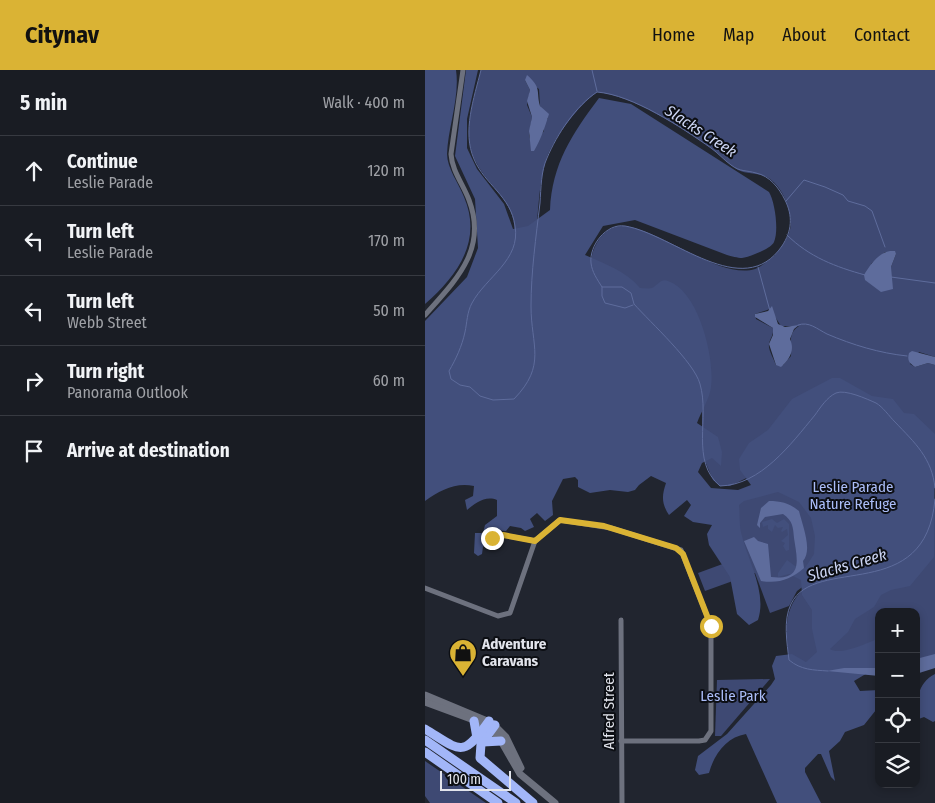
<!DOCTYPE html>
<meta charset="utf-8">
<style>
body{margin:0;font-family:"Fira Sans Condensed",sans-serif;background:#262930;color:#f1f3f6}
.controls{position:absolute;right:15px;bottom:15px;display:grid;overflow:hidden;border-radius:10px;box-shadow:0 2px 8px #0003}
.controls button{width:45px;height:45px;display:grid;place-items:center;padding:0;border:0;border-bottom:1px solid #373a41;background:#191c23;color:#f1f3f6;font:25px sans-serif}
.scale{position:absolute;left:15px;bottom:12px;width:71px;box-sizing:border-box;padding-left:5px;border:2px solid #e2e4ec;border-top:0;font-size:14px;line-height:18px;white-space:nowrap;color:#e2e4ec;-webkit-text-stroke:4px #0c0e13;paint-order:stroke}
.stop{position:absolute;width:15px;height:15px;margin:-11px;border:4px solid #dab334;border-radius:50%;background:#fff}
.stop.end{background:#dab334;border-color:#fff;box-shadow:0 1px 5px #0008}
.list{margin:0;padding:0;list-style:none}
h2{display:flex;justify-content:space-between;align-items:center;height:65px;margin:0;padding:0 20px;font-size:21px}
h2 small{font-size:16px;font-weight:400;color:#9fa1a6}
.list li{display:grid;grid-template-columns:32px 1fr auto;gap:15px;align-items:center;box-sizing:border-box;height:70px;padding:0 20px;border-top:1px solid #373a41}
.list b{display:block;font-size:19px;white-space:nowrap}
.list p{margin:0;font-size:16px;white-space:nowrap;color:#9fa1a6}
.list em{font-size:16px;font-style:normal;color:#9fa1a6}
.icon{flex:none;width:28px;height:28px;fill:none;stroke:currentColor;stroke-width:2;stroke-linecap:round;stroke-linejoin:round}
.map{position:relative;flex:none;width:510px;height:733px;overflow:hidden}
header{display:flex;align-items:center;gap:30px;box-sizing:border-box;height:70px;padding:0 25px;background:#dab334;color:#111}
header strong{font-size:24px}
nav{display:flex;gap:28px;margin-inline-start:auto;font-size:18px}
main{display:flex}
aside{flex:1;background:#191c23}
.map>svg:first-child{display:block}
.green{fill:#3e4973;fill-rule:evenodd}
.forest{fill:#424f7c}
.water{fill:#5e6c9c}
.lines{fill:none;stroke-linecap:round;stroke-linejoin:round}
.stream{stroke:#5e6c9c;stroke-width:1}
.street{stroke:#6d717e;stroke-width:5}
.secondary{stroke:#6d717e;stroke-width:7}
.highway{stroke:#a2b6f8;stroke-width:9}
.route{stroke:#dab334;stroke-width:6}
.labels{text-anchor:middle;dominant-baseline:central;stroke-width:4;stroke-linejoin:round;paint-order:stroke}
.park-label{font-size:15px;fill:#abbdf8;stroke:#0c0e13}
.poi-label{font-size:15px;font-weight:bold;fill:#e2e4ec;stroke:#0c0e13;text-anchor:start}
.street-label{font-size:15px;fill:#e2e4ec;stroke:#0c0e13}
.water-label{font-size:16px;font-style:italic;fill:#cdd6f5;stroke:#0c0e13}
</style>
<header>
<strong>Citynav</strong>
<nav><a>Home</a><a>Map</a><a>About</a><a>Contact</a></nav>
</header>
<main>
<aside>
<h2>5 min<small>Walk · 400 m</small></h2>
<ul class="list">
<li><svg class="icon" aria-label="ahead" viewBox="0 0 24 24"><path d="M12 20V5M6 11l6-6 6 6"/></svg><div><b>Continue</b><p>Leslie Parade</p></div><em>120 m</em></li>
<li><svg class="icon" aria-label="left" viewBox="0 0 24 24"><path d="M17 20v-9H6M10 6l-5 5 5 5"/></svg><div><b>Turn left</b><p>Leslie Parade</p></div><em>170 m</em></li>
<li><svg class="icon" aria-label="left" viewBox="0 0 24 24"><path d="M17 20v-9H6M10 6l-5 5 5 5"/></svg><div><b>Turn left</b><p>Webb Street</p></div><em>50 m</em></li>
<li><svg class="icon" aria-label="right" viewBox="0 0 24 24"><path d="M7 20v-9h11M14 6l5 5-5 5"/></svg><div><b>Turn right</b><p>Panorama Outlook</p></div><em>60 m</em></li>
<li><svg class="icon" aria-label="arrive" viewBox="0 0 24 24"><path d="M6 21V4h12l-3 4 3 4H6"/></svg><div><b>Arrive at destination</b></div></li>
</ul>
</aside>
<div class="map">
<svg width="510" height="733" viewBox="0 0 510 733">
<rect width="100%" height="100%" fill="#21252f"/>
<g class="green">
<path d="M 56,0 L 510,0 L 510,287 L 494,282 L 485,294 L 490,297 L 503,293 L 510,295 L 510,418 L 342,398 L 305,416 L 295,416 L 288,410 L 277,384 L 277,327 L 166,191 C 168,175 179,155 199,156 C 235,159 295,210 330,199 C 337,196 344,190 349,186 C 357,178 366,164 366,153 C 365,137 358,119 345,109 C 335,102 323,105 313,100 C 303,94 296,85 286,78 C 258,58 206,25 172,22 C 154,35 128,68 121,90 C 114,111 114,137 111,160 L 89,169 C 94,131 64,120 50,90 C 36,63 50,27 56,0 ZM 100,10 L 114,19 L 115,36 L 123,48 L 119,54 L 119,61 L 107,77 L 104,65 L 107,47 L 102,35 L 105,20 ZM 460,182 L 471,184 L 466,197 L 465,207 L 446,194 ZM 345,239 L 356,256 L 374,256 C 362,264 367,274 366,286 L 358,295 L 351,295 C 349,289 343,280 344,274 C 345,268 349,265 348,258 L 331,249 L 330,244 Z"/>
<path d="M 457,350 L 380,515 L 372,521 L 364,536 L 345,543 L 330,503 L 280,521 L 273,503 L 303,492 L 294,421 L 323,423 Z"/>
<path d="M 510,429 L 510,590 L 491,597 L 491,542 L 454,542 L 454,601 L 364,590 C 361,559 357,537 383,515 Z"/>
<path d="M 345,609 L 296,666 L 290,666 L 292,610 Z"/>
<path d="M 0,691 L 61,733 L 5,733 L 0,726 Z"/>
</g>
<g class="forest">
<path d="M 0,0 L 31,0 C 35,27 23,57 22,84 C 22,98 34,114 39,127 C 58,171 32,206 0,234 Z"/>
<path d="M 41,0 L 53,0 L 42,49 L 42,78 L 52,99 L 79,134 L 88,159 L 103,156 L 125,140 C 127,94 147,64 174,28 L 206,34 L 344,122 C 350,132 354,161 349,172 C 346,179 324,187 317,188 C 313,188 306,186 302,185 L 210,150 L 178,156 L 160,185 C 180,194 201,201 215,218 C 219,218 224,219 227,218 C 233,215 236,208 243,211 C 274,221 290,289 286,317 C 285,328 276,342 272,353 L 293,367 L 297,382 L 296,396 L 287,388 L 277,393 L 273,402 L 286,418 L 313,420 L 326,415 L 315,400 L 314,389 L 324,373 L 343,360 L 367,329 L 407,308 L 415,308 L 447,326 L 468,329 L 479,343 L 489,344 L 510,364 L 509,487 L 485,516 L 466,520 L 456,525 L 449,537 L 430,549 L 423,562 L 405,579 C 415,586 443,573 454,568 L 454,596 L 429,611 L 435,621 L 454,620 L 454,640 L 451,640 L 439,655 L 420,662 L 415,671 L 404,681 L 410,711 L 406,707 L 396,684 L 393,684 L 380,698 L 380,702 L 396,733 L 352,733 L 321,664 C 302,667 289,684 284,703 L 274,705 L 270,700 L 273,686 L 302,664 L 346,615 L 350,609 L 347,596 L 351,586 L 367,584 L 381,592 L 392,582 L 387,559 L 387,540 L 377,525 L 376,510 L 364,504 L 353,507 L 353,503 L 362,490 L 370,496 L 380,498 L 389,484 L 390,466 L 386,448 L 374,432 L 353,422 L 319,431 L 314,435 C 315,445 314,457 317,466 C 324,493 342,523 333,550 L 324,555 L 312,544 L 305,507 L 284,475 L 282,464 L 287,455 L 268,452 L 259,446 L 266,435 L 262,430 L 244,445 C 236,433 237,425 241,413 L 226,406 L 214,415 L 210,420 L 203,422 L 185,420 L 165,423 L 153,417 L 153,410 L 150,407 L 138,409 L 127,431 L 128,445 L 120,451 L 112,443 L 105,449 L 109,457 L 100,461 L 96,458 L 85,456 L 81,461 L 69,460 L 63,465 L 63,471 L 58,477 L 57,484 L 53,486 L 49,483 L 50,463 L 58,463 L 60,455 L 72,446 L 72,430 C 61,425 50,433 42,440 L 40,430 L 48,426 L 49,416 C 31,412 15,420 0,431 L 0,251 L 42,207 L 53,178 L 50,129 L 30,86 Z"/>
<path d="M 347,449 L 352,453 L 359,449 L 364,454 L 364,480 L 361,481 L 358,476 L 360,473 L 356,471 L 363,465 L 362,459 L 357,462 L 356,461 L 358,457 L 353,458 L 350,455 L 347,462 L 343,459 L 343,455 L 338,457 L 337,452 Z"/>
<path d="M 510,604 L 510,651 L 508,652 L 499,647 L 491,650 C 491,632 492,613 510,604 Z"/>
</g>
<g class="water">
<path d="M 102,5 C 117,18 111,21 115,36 L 124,44 C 120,57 116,69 109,81 L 106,81 L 104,61 L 107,47 L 102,31 L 105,20 L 100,10 Z"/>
<path d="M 465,181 L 470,181 L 471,184 L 466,197 L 468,219 L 456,222 L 440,210 L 439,205 C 445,195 453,183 465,181 Z"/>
<path d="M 347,236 L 353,254 L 360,257 L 374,255 L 369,259 L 365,269 C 370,280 365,289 356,297 L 351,295 L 344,274 L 348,265 L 348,258 L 330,247 L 330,244 L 343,241 Z"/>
<path d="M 487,281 L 510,287 L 510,295 L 503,293 L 490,297 C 484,293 482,290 484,283 Z"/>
<path d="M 344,431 C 356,431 364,433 374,441 C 377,454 388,480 378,491 L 379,498 C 366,509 354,514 336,511 L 319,471 L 329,467 L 333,471 L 343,474 L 346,507 C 379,511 372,489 369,468 C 368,457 368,451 358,444 L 340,447 L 335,453 L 335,458 L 332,455 L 336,438 Z"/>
<path d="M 510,584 L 510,598 L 491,604 L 491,589 Z"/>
<path d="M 419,598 L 454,598 L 454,606 L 402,601 Z"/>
</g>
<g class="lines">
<g class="stream">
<path d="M 56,0 C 49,28 37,62 49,89 C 60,115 86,126 90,156 C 96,190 61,207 47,233 C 42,242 42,253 40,262 C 37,276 31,289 24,301 L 26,309 L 35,315 L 45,317 L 55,326 L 68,330 L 89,329 C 122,295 106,276 106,236 C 106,202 111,167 115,133 C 116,118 116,101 122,88 C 132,64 151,36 172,22 C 208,25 256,57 286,78 C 293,83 299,90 306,95 C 315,102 321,100 331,103 C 345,106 354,118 360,130 C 368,146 367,161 357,176 C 318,233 248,164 200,156 C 181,153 164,176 166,193 C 167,202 172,209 177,217 L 197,217 L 206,223 L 209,234 C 226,253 269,292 275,314 C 285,348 265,391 295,416 C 336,415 366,374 390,345 C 395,338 402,327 411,323 C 420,319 442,329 451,333 C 458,337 464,346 470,352 C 490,373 507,388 510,418"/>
<path d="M 167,0 L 172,21"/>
<path d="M 361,131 L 379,110 L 400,117 L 418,125 L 423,131 L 440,136 L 447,141 L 460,177"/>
<path d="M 362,165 C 384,187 411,197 440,205"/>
<path d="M 333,197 L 345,241"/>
<path d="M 466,207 L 510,213"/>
<path d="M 177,217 L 177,226 L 180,233 L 200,238 L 208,235"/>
<path d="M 373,255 C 384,251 392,259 402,264 C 428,275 454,283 482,286"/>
<path d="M 403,601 C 388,600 376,600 364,590 C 362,573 358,550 366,534 C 390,484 501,536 510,429"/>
</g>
<g class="street">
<path d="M 0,245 C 30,211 63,180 44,130 C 38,114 27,101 26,84 L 38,0"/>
<path d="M 67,468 L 78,465 L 110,471"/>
<path d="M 0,518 L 73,546 L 85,543 L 110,471 L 135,450 L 186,458 L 256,480 L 286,556 L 286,661 L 280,670 L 274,671 L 196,671"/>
<path d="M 196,550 L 197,733"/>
</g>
<g class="secondary">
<path d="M 0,625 L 67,653 L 81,667 L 96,698"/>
<path d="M 0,632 L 54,652 L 66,660 L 76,671 L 95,704 L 130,733"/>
</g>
<g class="highway">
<path d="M 49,651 L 52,668"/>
<path d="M 70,655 L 56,674 L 55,688 L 108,733"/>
<path d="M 0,659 C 36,681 37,689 64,651"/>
<path d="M 0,670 L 91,733"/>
<path d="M 58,672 L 76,671"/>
<path d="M 0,682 L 73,733"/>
</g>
</g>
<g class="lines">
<path class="route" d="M 67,468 L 78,465 L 110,471 L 135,450 L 179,456 L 251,478 L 258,484 L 286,556"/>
</g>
<defs>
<symbol id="shop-pin" viewBox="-11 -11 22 30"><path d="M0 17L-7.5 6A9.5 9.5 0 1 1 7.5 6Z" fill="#dab334" stroke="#0c0e13"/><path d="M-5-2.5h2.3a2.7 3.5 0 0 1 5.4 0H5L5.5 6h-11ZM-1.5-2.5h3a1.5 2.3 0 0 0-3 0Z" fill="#111"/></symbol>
</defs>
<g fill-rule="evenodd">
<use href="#shop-pin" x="22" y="567" width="32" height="43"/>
</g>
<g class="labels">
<g class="park-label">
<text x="428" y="417">Leslie Parade<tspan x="428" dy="17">Nature Refuge</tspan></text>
<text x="308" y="626">Leslie Park</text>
</g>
<g class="poi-label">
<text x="57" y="574">Adventure<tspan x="57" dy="17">Caravans</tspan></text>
</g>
<g class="street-label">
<text transform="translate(184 641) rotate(-90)">Alfred Street</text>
</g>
<g class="water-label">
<text transform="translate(276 61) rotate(33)">Slacks Creek</text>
<text transform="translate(422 495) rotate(-16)">Slacks Creek</text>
</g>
</g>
</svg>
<div class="controls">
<button>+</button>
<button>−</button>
<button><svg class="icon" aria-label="locate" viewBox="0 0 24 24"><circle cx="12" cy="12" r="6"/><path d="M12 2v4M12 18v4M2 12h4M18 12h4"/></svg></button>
<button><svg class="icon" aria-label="layers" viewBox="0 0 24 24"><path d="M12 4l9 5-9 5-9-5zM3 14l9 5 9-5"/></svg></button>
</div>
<div class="scale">100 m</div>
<div class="stop" style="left:286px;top:556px"></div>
<div class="stop end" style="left:67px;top:468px"></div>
</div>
</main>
